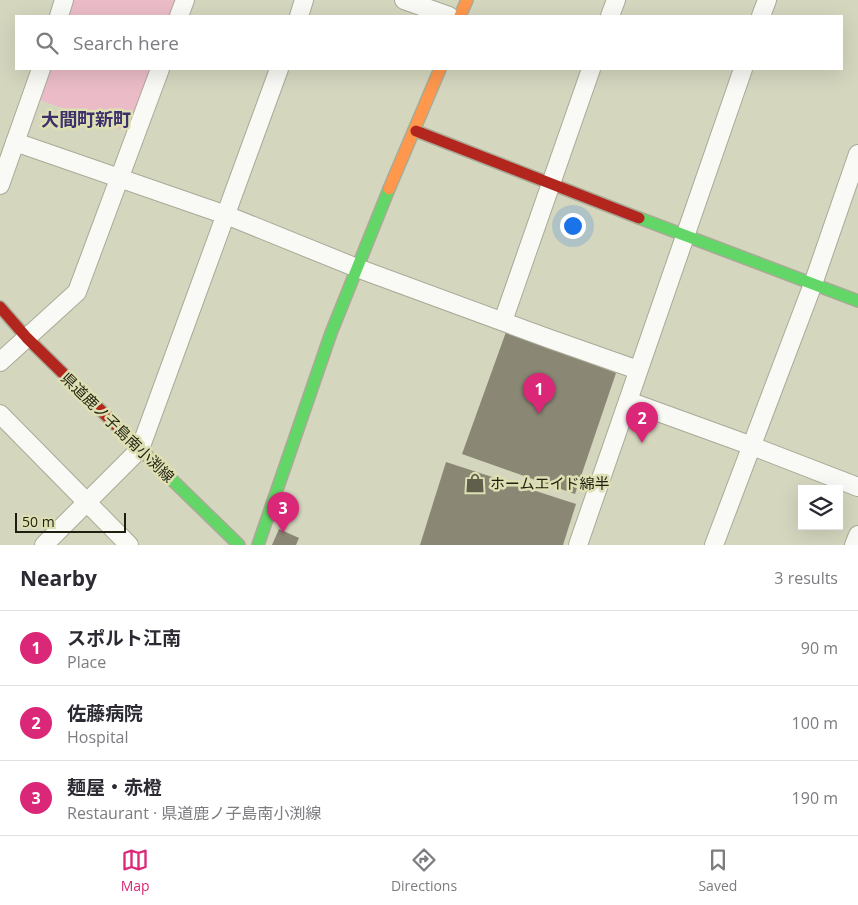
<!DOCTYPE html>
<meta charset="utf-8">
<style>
body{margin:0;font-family:"Open Sans","Noto Sans JP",sans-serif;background:#f2f2f3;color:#2b2b33}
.controls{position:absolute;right:15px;bottom:15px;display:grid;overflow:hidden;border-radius:0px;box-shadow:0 5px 20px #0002}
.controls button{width:45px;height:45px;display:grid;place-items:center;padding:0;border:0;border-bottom:1px solid #e1e1e2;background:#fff;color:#2b2b33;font:25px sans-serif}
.scale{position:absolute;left:15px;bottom:12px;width:111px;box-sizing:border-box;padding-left:5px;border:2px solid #1f1f0f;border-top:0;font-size:14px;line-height:18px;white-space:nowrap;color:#1f1f0f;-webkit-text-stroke:4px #dee0b4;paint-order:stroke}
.you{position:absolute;left:572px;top:225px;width:18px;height:18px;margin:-12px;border:4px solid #fff;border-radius:50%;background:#1a73e8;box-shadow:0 0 0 8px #1a73e833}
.badge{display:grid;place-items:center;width:32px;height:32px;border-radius:50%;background:#db2777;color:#fff;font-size:16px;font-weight:700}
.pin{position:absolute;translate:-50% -41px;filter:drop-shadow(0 1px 2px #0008)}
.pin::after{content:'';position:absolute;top:26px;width:18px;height:15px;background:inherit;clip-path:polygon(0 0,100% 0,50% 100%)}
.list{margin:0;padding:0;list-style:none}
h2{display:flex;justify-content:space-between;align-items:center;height:65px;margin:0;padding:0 20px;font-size:21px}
h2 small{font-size:16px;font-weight:400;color:#7c7c81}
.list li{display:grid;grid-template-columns:32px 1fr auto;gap:15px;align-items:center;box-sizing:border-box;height:75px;padding:0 20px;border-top:1px solid #e1e1e2}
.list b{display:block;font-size:19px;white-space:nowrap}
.list p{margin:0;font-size:16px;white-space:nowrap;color:#7c7c81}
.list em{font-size:16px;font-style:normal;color:#7c7c81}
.icon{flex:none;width:28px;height:28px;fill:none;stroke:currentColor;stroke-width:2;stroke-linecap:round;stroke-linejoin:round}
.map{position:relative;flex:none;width:858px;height:545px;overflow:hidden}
.search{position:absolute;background:#fff;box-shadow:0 5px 20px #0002;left:15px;right:15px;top:15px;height:55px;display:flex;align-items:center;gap:12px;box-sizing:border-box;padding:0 18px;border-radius:0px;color:#7c7c81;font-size:19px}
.sheet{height:290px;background:#fff}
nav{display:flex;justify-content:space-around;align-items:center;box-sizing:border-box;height:70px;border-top:1px solid #e1e1e2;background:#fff;font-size:14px;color:#7c7c81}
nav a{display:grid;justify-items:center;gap:2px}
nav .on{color:#db2777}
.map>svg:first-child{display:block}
.green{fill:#ebbcc8}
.building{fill:#8a8775}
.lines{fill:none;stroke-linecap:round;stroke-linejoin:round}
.street-casing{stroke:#a9aa97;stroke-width:20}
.fast-casing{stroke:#a9aa97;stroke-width:14}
.slow-casing{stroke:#a9aa97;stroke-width:14}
.jam-casing{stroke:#a9aa97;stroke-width:14}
.street{stroke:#f9f9f5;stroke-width:18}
.fast{stroke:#63d668;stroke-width:11}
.slow{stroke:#ff974d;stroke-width:11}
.jam{stroke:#b3261e;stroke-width:11}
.labels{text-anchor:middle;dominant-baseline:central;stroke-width:5;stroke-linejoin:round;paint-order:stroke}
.street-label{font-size:15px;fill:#1f1f0f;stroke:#dee0b4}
.poi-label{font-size:15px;fill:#1f1f0f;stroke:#dee0b4;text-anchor:start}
.quarter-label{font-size:18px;font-weight:bold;fill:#3d316c;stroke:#dee0b4}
</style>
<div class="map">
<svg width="858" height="545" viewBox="0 0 858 545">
<rect width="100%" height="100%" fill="#d5d6be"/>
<g class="green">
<path d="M 72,0 L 176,0 L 170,16 L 66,16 Z"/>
<path d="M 47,69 L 152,69 L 129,132 L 37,99 Z"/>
</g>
<g class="building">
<path d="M 506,332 L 616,373 L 575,494 L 462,454 Z"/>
<path d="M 446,462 L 576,504 L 563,545 L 420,545 Z"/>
<path d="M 279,529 L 299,538 L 296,545 L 272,545 Z"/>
</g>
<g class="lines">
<defs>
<g id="street">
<path d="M 404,0 L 449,16"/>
<path d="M 59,16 L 64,0"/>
<path d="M 179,16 L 185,0"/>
<path d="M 299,16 L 304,0"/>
<path d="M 610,16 L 616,0"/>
<path d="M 761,16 L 767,0"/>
<path d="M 15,142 L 226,215 L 357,268 L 550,339 L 638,370"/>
<path d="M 0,185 L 41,69"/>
<path d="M 503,321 L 591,69"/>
<path d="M 0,362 L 77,292 L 160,69"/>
<path d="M 628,401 L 752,446 L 858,487"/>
<path d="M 0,414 L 129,545"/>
<path d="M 44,545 L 140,449 L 279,69"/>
<path d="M 578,545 L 743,69"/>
<path d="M 714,545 L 813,284 L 858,154"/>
<path d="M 854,545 L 858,535"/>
</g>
<g id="fast">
<path d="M 639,218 L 858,301"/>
<path d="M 129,438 L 239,545"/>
<path d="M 258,545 L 331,333 L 389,189"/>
</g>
<g id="slow">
<path d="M 460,16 L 467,0"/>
<path d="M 389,189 L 440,69"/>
</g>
<g id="jam">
<path d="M 416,131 L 639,218"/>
<path d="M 0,307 L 27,338 L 129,438"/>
</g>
</defs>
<use href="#street" class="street-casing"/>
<use href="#fast" class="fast-casing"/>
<use href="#slow" class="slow-casing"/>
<use href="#jam" class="jam-casing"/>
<use href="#street" class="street"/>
<use href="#fast" class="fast"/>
<use href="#slow" class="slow"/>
<use href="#jam" class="jam"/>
</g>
<defs>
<symbol id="shop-bare" viewBox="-9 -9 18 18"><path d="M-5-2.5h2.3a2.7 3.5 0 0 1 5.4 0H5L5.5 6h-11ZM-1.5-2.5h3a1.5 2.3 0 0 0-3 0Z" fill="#5f5f4c" stroke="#dee0b4" stroke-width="2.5" paint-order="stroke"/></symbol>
</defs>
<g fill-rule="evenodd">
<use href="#shop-bare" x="461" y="469" width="28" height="28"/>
</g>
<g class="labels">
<g class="street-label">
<text transform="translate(118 427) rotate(44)">県道鹿ノ子島南小渕線</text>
</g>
<g class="poi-label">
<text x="490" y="483">ホームエイド綿半</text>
</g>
<g class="quarter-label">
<text x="86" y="119">大間町新町</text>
</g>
</g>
</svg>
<div class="controls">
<button><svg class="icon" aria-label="layers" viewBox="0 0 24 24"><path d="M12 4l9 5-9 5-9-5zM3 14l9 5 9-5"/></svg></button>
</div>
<div class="scale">50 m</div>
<div class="you"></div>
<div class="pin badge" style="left:539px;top:414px">1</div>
<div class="pin badge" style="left:642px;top:443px">2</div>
<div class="pin badge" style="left:283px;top:533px">3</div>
<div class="search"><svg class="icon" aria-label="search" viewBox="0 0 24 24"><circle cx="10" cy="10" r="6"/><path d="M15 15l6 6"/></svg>Search here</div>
</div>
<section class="sheet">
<h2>Nearby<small>3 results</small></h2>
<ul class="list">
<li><span class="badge">1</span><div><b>スポルト江南</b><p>Place</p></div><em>90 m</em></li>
<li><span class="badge">2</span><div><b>佐藤病院</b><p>Hospital</p></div><em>100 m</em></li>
<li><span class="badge">3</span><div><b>麺屋・赤橙</b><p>Restaurant · 県道鹿ノ子島南小渕線</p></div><em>190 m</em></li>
</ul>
</section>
<nav>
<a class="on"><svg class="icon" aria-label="map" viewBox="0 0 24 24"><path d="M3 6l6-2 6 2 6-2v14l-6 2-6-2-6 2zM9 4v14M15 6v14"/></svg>Map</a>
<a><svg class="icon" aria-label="directions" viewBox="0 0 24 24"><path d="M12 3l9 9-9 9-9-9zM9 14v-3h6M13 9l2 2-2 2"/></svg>Directions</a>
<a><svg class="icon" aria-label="saved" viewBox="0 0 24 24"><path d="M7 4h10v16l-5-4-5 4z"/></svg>Saved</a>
</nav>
